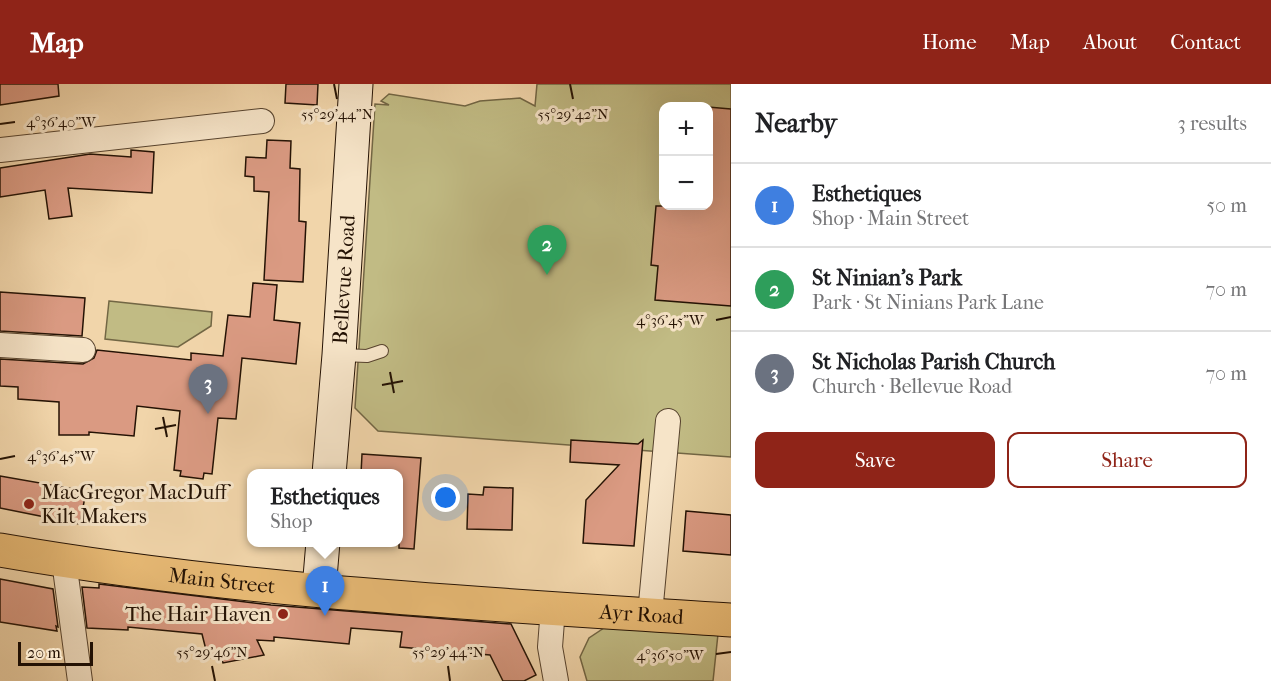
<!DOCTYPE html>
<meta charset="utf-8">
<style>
body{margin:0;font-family:"IM FELL French Canon",serif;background:#f6f6f6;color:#202124}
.controls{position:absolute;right:18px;top:18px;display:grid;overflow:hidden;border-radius:12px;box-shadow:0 6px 24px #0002}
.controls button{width:54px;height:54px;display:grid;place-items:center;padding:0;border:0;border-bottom:2px solid #e0e0e0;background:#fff;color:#202124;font:30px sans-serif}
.scale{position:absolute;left:18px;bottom:15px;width:75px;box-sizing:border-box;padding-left:6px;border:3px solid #241204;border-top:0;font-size:16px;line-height:21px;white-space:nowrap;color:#241204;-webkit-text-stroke:4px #f6e4c8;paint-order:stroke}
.you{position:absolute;left:446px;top:414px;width:21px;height:21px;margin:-15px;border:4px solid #fff;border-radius:50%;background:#1a73e8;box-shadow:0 0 0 9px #1a73e833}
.badge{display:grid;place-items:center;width:39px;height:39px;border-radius:50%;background:#8f2418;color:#fff;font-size:20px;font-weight:700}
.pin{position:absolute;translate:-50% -50px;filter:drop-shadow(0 2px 3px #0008)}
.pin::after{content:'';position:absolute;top:32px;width:21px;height:18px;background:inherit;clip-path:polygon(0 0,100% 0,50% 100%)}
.popup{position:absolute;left:247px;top:385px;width:156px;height:78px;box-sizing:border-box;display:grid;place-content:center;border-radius:12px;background:#fff;filter:drop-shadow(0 2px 4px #0005);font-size:20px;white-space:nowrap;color:#757577}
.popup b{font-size:22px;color:#202124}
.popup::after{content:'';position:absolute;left:50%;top:100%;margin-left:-12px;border:12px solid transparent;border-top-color:#fff}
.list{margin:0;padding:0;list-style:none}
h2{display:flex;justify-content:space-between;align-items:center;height:78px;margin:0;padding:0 24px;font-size:26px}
h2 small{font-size:20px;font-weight:400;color:#757577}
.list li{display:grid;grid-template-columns:39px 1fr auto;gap:18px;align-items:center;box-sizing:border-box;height:84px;padding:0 24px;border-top:2px solid #e0e0e0}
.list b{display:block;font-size:22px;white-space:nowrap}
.list p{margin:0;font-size:20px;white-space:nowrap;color:#757577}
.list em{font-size:20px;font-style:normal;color:#757577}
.actions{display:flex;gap:12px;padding:18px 24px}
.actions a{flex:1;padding:14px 0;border:2px solid #8f2418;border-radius:12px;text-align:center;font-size:21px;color:#8f2418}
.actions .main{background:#8f2418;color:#fff}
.map{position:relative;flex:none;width:731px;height:597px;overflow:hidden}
header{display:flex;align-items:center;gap:36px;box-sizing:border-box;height:84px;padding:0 30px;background:#8f2418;color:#fff}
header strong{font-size:28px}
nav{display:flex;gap:33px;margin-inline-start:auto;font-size:21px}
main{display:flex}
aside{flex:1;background:#fff}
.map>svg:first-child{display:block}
.green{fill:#c1bb84;stroke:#726644;stroke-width:1.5;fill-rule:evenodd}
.building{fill:#da9a82;stroke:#241204;stroke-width:1.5}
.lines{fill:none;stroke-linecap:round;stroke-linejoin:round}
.lane-casing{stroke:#57432e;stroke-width:14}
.street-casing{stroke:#57432e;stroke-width:26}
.secondary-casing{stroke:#241204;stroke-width:35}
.primary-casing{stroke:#241204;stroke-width:35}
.lane{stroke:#f6e4c8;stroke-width:12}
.street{stroke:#f6e4c8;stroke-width:24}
.secondary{stroke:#f6e4c8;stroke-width:33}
.primary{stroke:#e8ba75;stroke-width:33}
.ticks{fill:none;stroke:#241204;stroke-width:2}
.poi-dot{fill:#8f2418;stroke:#f6e4c8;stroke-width:2}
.labels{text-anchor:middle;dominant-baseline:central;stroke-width:6;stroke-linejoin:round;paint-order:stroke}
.street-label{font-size:21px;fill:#241204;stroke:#f6e4c8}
.poi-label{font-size:21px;fill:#241204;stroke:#f6e4c8;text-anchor:start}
.ticks-label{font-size:15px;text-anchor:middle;fill:#241204;stroke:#f6e4c8;stroke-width:6;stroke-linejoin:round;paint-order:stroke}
</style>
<header>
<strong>Map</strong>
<nav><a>Home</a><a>Map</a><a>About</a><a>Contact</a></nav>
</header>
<main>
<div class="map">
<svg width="731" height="597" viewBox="0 0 731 597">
<rect width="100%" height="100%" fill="#f1d5aa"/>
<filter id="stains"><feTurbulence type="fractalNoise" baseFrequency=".00333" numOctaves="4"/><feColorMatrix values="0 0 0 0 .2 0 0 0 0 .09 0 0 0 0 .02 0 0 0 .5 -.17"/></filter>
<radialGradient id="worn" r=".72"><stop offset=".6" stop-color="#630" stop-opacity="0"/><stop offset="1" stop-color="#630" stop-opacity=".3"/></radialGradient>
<g class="green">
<path d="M 537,0 L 731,0 L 731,373 L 378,347 L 355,324 L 375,20 L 389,21 L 381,17 L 389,10 L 465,22 L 480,17 L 520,14 L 535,22 ZM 664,22 L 708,22 L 708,122 L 664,122 Z"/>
<path d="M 109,217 L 212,228 L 211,242 L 178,263 L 105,255 Z"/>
<path d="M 604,544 L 718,550 L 713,597 L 587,597 L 580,573 L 589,554 Z"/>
</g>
<g class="building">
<path d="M 0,0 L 58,0 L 59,12 L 0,21 Z"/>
<path d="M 286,0 L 318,0 L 317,21 L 285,19 Z"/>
<path d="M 708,23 L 731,25 L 731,222 L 655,216 L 658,182 L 651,181 L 656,122 L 708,122 Z"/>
<path d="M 267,56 L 291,57 L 290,84 L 300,85 L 299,137 L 306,138 L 303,198 L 264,196 L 269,108 L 254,107 L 254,93 L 245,92 L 246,73 L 266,74 Z"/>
<path d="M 131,66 L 154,68 L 152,109 L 68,104 L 72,132 L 49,135 L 45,106 L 0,113 L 0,84 L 90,70 L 131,73 Z"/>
<path d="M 253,199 L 277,201 L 274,236 L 300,239 L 296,280 L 242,274 L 236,335 L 218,334 L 212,390 L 204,389 L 203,395 L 180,392 L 181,387 L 174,386 L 180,327 L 137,322 L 134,352 L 89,348 L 89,351 L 59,351 L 59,318 L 18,315 L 18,303 L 0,302 L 0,275 L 83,280 L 94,274 L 97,266 L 191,276 L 191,269 L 223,272 L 228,231 L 250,233 Z"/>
<path d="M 0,208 L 85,214 L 82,252 L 0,247 Z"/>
<path d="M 571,356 L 638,360 L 643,356 L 634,462 L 583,459 L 586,416 L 619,381 L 570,378 Z"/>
<path d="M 362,370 L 421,374 L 414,465 L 399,464 L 399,390 L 361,390 Z"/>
<path d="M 0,392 L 86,407 L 80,440 L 0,424 Z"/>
<path d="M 484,403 L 513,404 L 512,446 L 467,445 L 468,410 L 483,411 Z"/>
<path d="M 686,427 L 731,431 L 731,471 L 683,467 Z"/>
<path d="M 0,495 L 53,505 L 58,543 L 56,542 L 57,547 L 0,538 Z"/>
<path d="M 99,500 L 271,521 L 511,540 L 536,591 L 524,597 L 503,597 L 490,571 L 400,563 L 402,548 L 351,544 L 349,560 L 274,553 L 274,557 L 257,556 L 264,571 L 223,579 L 221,572 L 208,574 L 202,550 L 128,543 L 128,546 L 87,544 L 82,503 L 99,504 Z"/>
</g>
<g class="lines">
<defs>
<path id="lane" d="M 341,271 L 367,272 L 382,267"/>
<g id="street">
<path d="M 0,66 L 262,37"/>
<path d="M 0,261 L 83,266"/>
<path d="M 64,477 L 80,597"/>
<path d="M 553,524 L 550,563 L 556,597"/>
<path d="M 650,530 L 668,337"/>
</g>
<g id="secondary">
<path id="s1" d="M 329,390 L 339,271 L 356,0"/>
<path d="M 319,505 L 323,458"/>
</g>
<g id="primary">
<path id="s2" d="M 0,466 C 241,508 487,520 731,536"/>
</g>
</defs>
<use href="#lane" class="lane-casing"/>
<use href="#street" class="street-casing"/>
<use href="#secondary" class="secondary-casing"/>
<use href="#primary" class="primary-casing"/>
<use href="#lane" class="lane"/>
<use href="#street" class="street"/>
<use href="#secondary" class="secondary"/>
<use href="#primary" class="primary"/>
</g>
<path class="ticks" d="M 334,0 L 337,15M 570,0 L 573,15M 0,40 L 15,38M 716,236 L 731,233M 390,288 L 394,309M 382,301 L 403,297M 163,333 L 167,353M 155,345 L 176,341M 0,375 L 15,372M 716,570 L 731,568M 212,582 L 215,597M 448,582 L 450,597"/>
<g class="poi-dot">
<circle cx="29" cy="420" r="6"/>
<circle cx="283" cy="530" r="6"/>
</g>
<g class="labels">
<g class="street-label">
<text stroke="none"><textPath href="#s1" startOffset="195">Bellevue Road</textPath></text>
<text stroke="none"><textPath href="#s2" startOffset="224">Main Street</textPath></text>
<text stroke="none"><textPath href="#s2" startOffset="645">Ayr Road</textPath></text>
</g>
<g class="poi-label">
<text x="41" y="408">MacGregor MacDuff<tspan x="41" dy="24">Kilt Makers</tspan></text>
<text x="271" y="530" text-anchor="end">The Hair Haven</text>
</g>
</g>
<g class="ticks-label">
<text x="337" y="35">55°29'44"N</text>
<text x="573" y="35">55°29'42"N</text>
<text x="61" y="43">4°36'40"W</text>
<text x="670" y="241">4°36'45"W</text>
<text x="61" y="377">4°36'45"W</text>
<text x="212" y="573">55°29'46"N</text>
<text x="448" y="573">55°29'44"N</text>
<text x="670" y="576">4°36'50"W</text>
</g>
<rect width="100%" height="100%" filter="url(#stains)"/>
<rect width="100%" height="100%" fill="url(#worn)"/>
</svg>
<div class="controls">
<button>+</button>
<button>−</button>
</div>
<div class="scale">20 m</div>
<div class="you"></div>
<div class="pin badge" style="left:325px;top:532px;background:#3f7fe0">1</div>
<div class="popup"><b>Esthetiques</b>Shop</div>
<div class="pin badge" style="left:547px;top:191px;background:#2e9e5b">2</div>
<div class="pin badge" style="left:208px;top:330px;background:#6b7280">3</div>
</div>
<aside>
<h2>Nearby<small>3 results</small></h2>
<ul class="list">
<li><span class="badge" style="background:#3f7fe0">1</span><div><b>Esthetiques</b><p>Shop · Main Street</p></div><em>50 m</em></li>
<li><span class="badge" style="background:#2e9e5b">2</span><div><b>St Ninian's Park</b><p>Park · St Ninians Park Lane</p></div><em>70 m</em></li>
<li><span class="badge" style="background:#6b7280">3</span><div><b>St Nicholas Parish Church</b><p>Church · Bellevue Road</p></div><em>70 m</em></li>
</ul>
<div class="actions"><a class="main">Save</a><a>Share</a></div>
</aside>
</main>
